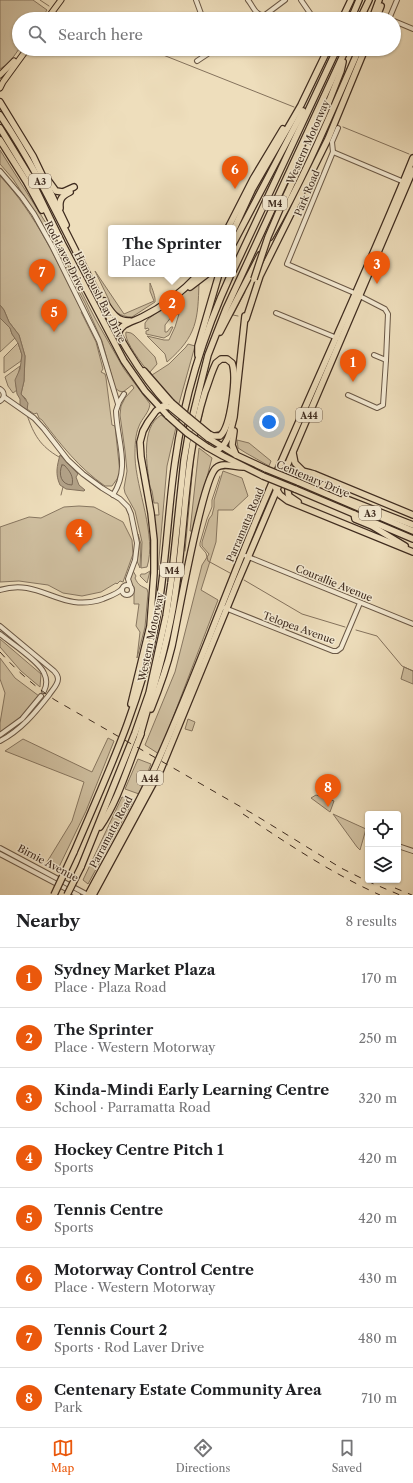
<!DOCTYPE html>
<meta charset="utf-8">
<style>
body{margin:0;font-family:"Libre Caslon Text",serif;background:#f2f2f2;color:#202124}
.controls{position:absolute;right:12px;bottom:12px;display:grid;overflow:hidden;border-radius:4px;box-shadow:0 1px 3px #0004}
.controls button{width:36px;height:36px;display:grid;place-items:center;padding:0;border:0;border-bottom:1px solid #e0e0e0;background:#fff;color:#202124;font:20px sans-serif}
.you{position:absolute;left:269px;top:422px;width:14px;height:14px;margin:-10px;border:3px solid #fff;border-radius:50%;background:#1a73e8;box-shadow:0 0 0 6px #1a73e833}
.badge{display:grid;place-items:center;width:26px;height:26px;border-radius:50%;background:#ea580c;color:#fff;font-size:13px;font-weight:700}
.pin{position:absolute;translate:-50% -33px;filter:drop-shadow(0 1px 2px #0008)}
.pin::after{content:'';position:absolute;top:21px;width:14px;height:12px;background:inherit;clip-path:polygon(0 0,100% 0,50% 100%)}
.popup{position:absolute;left:108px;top:225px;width:128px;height:52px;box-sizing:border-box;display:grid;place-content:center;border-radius:4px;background:#fff;filter:drop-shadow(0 1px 3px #0005);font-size:13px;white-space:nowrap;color:#757577}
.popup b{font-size:15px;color:#202124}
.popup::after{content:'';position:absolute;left:50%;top:100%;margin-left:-8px;border:8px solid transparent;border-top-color:#fff}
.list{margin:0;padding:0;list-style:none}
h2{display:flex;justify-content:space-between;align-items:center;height:52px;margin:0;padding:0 16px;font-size:17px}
h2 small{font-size:13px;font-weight:400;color:#757577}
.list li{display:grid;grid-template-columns:26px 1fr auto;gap:12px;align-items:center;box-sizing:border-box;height:60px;padding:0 16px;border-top:1px solid #e0e0e0}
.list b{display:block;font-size:15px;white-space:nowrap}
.list p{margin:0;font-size:13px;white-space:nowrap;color:#757577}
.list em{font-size:13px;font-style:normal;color:#757577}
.icon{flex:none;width:22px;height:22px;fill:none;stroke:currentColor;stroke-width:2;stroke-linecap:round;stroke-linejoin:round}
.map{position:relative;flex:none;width:413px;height:895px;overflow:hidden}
.search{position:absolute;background:#fff;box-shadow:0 1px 3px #0004;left:12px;right:12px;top:12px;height:44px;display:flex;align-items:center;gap:10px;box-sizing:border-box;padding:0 14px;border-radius:22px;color:#757577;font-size:15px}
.sheet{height:532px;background:#fff}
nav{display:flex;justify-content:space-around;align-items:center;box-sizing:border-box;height:56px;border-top:1px solid #e0e0e0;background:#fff;font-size:11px;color:#757577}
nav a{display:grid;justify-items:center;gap:2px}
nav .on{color:#ea580c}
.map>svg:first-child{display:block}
.green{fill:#d0c0a1;stroke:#877660}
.water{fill:#b2a187;stroke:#84725d}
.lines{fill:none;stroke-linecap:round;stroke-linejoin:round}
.shore{stroke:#786653;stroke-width:1}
.stream{stroke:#84725d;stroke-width:1}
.minor-casing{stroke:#6a5846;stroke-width:6}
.major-casing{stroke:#3e2b1f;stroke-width:7}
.highway-casing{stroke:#3e2b1f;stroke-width:8}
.minor{stroke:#f4ead3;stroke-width:4}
.major{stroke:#eedebc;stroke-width:5}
.highway{stroke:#eedebc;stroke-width:5.5}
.rail{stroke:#3e2b1f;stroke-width:1;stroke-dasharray:7 7;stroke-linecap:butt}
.highway-bridge-casing{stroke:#3e2b1f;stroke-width:8;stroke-linecap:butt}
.highway-bridge{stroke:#eedebc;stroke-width:5.5}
.labels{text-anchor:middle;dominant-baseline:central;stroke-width:3;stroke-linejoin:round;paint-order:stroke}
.shield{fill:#f4ead3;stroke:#756455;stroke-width:1}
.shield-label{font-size:9px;font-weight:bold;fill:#3e2b1f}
.street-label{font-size:10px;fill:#3e2b1f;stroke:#f4ead3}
</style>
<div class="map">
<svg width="413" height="895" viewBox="0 0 413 895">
<rect width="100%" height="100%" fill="#eedebc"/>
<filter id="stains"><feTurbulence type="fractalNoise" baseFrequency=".005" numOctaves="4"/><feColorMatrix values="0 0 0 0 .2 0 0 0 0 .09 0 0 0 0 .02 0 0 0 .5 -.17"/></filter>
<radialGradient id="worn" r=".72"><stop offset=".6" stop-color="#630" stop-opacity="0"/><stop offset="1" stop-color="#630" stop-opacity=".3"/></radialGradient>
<g class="green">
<path d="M 0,0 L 33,0 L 47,10 L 41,19 L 19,19 L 19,49 L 9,63 L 0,69 Z"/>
<path d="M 0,150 L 46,223 L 96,320 L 124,369 L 150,404 C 149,413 142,418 139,426 C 135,435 135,446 135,457 C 136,489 157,536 147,567 L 141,568 L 142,542 L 135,511 L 125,493 L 124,488 L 127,471 L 125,451 L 120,415 L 121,406 L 125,398 L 134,388 L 132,385 L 123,392 L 119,391 L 115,388 L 102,341 L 85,303 L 47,231 L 13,179 L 0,164 Z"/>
<path d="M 0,176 C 37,215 58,264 82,311 L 81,312 L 96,342 L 103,369 L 101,372 L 105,374 L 106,378 L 112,425 L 115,426 L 120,473 L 117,479 L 112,486 L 105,486 C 79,468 61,445 42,420 L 39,418 L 37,413 L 34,414 L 27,409 L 26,399 L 21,394 L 24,381 L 25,356 L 19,335 L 9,322 L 4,310 L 0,305 Z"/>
<path d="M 95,271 L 124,314 L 154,301 L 150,291 L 150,283 C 152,288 156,298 155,302 L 132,317 C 121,317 111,311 109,300 Z"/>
<path d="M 199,282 C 198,320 197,336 167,362 L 165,354 L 147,336 L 164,340 L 169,340 L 175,327 L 179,314 L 172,316 L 165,325 L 165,332 L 167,332 L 171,327 L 173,327 L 169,335 L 164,338 L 146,334 L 146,331 L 149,330 L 148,328 L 145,329 L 145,323 L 148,319 Z"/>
<path d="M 0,318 L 10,328 L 12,334 L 15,338 L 0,352 Z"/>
<path d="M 126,332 L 131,333 L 134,335 L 155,357 L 157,364 L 150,372 L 152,375 L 169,364 L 186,347 L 188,344 L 195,346 L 178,407 C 168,395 122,345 126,332 Z"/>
<path d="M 18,343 L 22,355 L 21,361 L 4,373 L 4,357 Z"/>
<path d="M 20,366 L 16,386 L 17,390 L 13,393 L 8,386 L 5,377 Z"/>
<path d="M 161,415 L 176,427 L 167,466 L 158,570 L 154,515 L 159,515 L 158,503 L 154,503 L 152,491 L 150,487 C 147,466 140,428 161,415 Z"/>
<path d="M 237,440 L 249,443 L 271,461 L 269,466 L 246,453 L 238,448 Z"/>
<path d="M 199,448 L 212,458 L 193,531 L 190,531 Z"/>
<path d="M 223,471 L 242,478 L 248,496 L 233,510 L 218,510 L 216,542 L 201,590 L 218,600 L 159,754 L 145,745 L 175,672 L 202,565 L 209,554 L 202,546 L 202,542 L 209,519 L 212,515 L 214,507 L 214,500 Z"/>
<path d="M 79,506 L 94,507 L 123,522 L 132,540 L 133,554 L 123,582 L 120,581 L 117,584 L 116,583 L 101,592 L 82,596 L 63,593 L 48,585 L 19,581 L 0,582 L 0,527 L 29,517 L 41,518 L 64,507 Z"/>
<path d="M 138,534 L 141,544 L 140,568 L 137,561 L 139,548 Z"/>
<path d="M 133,571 L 136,576 L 135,578 C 138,585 141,586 147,589 L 148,593 L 145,627 L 137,658 L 140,632 L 136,626 L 139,604 L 134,604 L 134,588 L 129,580 Z"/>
<path d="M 150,571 L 147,583 L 140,576 L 141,574 L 145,574 Z"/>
<path d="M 0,639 L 41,674 L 40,687 L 21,671 L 0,647 Z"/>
<path d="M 0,658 L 15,678 L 39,696 C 28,709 16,724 0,732 L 0,723 L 5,693 L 0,679 Z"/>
<path d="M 404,667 L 413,671 L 413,684 L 401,679 Z"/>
<path d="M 188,719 L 195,722 L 192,731 L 185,729 Z"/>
<path d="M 108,738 L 114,741 L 86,811 L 58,869 L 47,862 L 72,821 L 84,782 L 5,751 L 23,739 L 92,772 Z"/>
<path d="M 138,759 L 151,764 L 139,794 L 125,789 Z"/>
<path d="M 316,795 L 334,801 L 330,812 L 311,798 Z"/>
<path d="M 122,797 L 133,801 L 88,884 L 83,880 Z"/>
<path d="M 333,814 L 366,829 L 360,850 L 357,847 Z"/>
</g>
<g class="water">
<path d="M 0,305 L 4,310 L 9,322 L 19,335 L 25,356 L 24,381 L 21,394 L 28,403 L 27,410 L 20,405 L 20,399 L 17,394 L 15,380 L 20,369 L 22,355 L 18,343 L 12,334 L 10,328 L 0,318 Z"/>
<path d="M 60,455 L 78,474 L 76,477 L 79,485 L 85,490 L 84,491 L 66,489 L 60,485 C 55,474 57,466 60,455 Z"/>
</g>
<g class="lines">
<path class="shore" d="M 62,465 L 64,465 C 70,471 74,477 72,485 C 61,485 58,474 62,465 Z"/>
<g class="stream">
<path d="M 40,0 L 49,6"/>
<path d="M 61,13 L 73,19"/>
<path d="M 148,49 L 294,107"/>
<path d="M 343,127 L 409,154"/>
<path d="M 238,316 L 233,315 L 245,292"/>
<path d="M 27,415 C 34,435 40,446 59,457"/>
<path d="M 226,416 L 230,397 L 231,375"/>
<path d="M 200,424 L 203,411"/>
<path d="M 213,433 L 220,431"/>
<path d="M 220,476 L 212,500 L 212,507 L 207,519 L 200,543 L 200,546 L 206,553 L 208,561 L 230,573"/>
<path d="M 61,495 L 63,487"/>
<path d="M 185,551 L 194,454"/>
<path d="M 244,580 L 302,614 L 345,627"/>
<path d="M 356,630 L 377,636 L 402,666 L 413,671"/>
</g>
<defs>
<g id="minor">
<path d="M 196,0 L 203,19"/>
<path d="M 248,0 C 253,6 256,17 265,15 L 285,0"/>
<path d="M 301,0 L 312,16 L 318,19"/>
<path d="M 389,19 L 397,0"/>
<path d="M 394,21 L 413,29"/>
<path d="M 375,50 L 376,49"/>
<path d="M 197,61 L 215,49"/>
<path d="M 338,128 L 332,142 L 333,152 L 287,264 L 352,292 L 385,309 L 388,314 L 386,360"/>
<path d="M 333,152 L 404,182"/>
<path d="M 0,171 L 22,197 L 34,214 L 52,246 L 99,341 L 118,404"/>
<path d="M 276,313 L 337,338"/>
<path d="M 0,389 C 5,392 5,398 0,401"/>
<path d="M 348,395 L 377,408 L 383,405 L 386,360 L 374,355"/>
<path d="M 4,397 L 34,418 L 44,429 L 68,460 L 83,474 L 102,488 L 120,499 L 128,507 L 131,514 L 137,543 L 135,560 L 128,579 L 130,585"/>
<path d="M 113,495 C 131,467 117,441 116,411 L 119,402 L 124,394"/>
<path d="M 246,556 L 413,624"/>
<circle cx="127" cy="590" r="5"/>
<path d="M 0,590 C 41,577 60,614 103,599 C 110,596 117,594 122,589"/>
<path d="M 225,608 L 333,651 L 337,651 L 341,648 L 360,603"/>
<path d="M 0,626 L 54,671 C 56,673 58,675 58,679 C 58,685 52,690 49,695 C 35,713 21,730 0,741"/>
<path d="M 0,634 C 11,643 39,661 44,673 C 47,679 47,685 44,691"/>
<path d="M 0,735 L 22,719 L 41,696"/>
<path d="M 398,846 L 413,851"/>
<path d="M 0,848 L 88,895"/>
<path d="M 0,854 L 78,895"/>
</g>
<g id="major">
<path d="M 47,19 L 61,0"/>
<path d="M 0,75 L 14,61"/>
<path d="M 0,88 L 3,82 L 27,49"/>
</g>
<g id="highway">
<path d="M 342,19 L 351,0"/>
<path d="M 351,19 L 359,0"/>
<path d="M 360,19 L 369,0"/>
<path d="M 372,19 L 379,0"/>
<path d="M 376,19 L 381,6"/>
<path d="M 0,102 L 33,156 L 66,225"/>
<path d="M 0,115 C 37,169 64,229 94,287 C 115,330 137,372 170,407"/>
<path d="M 0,128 L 30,177 L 62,243 L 124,361 L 145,391 L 168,416"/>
<path d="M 0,140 L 26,181 L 42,210"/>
<path d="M 48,180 L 56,191 L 63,192 L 74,187"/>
<path d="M 60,208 C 59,199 62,196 70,192"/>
<path d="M 280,209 L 324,114 L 341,71 L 343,62"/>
<path d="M 228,228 L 253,179 L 283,129"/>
<path d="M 233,231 L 252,190 L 301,105 L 328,49"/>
<path d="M 270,237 C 305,177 331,113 359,49"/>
<path d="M 233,244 L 303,111"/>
<path d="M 233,271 L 337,49"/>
<path d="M 190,287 L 207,274"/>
<path d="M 104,301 C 111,311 116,322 130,321"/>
<path d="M 246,319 L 260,276 L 328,139 L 365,49"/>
<path d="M 220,332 L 260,255"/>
<path d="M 118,334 C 121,323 133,322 142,317 C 163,307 183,291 199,274"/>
<path d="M 198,355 L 198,346 L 219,274"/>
<path d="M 144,371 L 171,402"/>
<path d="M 234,431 L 232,445 L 236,455"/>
<path d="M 208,438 L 236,455 L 266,469"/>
<path d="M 207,447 L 223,456 L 263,476"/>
<path d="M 215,451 C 228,447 231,429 234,417 L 245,316"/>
<path d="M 293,453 L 295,463 L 302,470"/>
<path d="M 284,472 C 294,468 304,471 314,474 L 413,515"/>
<path d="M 272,482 L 280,495 L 288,501 L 413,552"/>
<path d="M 298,482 L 413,531"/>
<path d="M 295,489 L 413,539"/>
<path d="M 344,498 L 413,525"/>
<path d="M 298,502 L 289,496 C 286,488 290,479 296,475 L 307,474"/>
<path d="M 354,514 L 355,519 L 372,526 L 405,546"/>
<path d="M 131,704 L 150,626 L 154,573 L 154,540 L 151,513 L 141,457 L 140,442 L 143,431 L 148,422 L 156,411 L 163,406 L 170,407"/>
<path d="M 151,709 C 159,689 167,667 172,646 C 178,619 202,479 216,468 C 223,462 234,467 243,467"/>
<path d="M 140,736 C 153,689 168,643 175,595 C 186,527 184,458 205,392 C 209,382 211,373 216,363 L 221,359 L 227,359 L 232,363 C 237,376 231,427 220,436 L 213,436 L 209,434"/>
<path d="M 100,827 C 119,799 128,765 141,734"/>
<path d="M 74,852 C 105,779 140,706 155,627 C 166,573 167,517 175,462 C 184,397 204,333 231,274"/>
<path d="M 81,867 L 135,733 L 149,693 L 154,670 L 166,616 L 171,583 L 184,460 L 189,431 L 208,355 L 226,309 L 346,49"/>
<path d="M 88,895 C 109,855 133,815 152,774 C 192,688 223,598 260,511 C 310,393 365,277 413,158"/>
<path d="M 93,895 L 161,769 L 238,581 L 413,170"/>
</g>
</defs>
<use href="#minor" class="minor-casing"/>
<use href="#major" class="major-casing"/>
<use href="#highway" class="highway-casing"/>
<use href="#minor" class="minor"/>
<use href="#major" class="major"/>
<use href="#highway" class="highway"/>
<g class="rail">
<path d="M 0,652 C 17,671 34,686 55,700 L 255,815 L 341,868 L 367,881 L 400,895"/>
<path d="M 243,814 C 288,844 331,873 380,895"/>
<path d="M 395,888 L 412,895"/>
</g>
<defs>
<g id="highway-bridge">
<path d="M 254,279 L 268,237 L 280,209"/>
<path d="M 171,402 L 186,415 L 209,434"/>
<path d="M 170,407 L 208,438"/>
<path d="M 168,416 L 187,433 L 207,447"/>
<path d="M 266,469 L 298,482"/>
<path d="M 263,476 L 295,489"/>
<path d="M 54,895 L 74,852"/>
<path d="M 67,895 L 81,867"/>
</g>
</defs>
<use href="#highway-bridge" class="highway-bridge-casing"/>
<use href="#highway-bridge" class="highway-bridge"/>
</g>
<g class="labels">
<g class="shield">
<rect x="29" y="174" width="22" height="14" rx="3"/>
<rect x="263" y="196" width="24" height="14" rx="3"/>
<rect x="296" y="408" width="26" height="14" rx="3"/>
<rect x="359" y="506" width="22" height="14" rx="3"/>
<rect x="160" y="563" width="24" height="14" rx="3"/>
<rect x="137" y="771" width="26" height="14" rx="3"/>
</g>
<g class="shield-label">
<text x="40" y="181">A3</text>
<text x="275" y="203">M4</text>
<text x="309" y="415">A44</text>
<text x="370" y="513">A3</text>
<text x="172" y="570">M4</text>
<text x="150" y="778">A44</text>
</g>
<g class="street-label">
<text transform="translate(308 142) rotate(-66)">Western Motorway</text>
<text transform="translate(307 193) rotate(-67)">Park Road</text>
<text transform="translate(65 256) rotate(63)">Rod Laver Drive</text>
<text transform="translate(100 297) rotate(63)">Homebush Bay Drive</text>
<text transform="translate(313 479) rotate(23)">Centenary Drive</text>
<text transform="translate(245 525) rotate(-67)">Parramatta Road</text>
<text transform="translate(334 583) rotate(22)">Courallie Avenue</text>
<text transform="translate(299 628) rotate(20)">Telopea Avenue</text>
<text transform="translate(151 637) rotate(-78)">Western Motorway</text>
<text transform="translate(111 832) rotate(-62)">Parramatta Road</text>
<text transform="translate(48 863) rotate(28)">Birnie Avenue</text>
</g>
</g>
<rect width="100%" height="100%" filter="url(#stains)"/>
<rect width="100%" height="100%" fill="url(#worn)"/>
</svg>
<div class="controls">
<button><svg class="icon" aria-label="locate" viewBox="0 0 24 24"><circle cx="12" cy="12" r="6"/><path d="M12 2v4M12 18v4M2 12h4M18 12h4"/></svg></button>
<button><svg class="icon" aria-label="layers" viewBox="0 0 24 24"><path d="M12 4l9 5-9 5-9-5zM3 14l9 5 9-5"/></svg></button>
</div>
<div class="you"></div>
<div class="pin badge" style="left:353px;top:382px">1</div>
<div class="pin badge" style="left:172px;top:323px">2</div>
<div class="popup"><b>The Sprinter</b>Place</div>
<div class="pin badge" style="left:377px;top:284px">3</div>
<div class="pin badge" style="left:79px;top:552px">4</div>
<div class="pin badge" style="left:54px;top:332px">5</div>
<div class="pin badge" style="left:235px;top:189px">6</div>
<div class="pin badge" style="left:42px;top:292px">7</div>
<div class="pin badge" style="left:328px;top:807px">8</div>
<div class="search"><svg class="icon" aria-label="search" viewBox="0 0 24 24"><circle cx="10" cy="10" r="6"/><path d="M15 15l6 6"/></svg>Search here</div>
</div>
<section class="sheet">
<h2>Nearby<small>8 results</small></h2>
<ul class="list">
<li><span class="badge">1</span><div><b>Sydney Market Plaza</b><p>Place · Plaza Road</p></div><em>170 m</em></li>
<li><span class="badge">2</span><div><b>The Sprinter</b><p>Place · Western Motorway</p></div><em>250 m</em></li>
<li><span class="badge">3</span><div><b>Kinda-Mindi Early Learning Centre</b><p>School · Parramatta Road</p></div><em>320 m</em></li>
<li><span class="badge">4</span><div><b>Hockey Centre Pitch 1</b><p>Sports</p></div><em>420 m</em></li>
<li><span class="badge">5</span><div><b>Tennis Centre</b><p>Sports</p></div><em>420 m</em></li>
<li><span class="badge">6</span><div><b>Motorway Control Centre</b><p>Place · Western Motorway</p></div><em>430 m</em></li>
<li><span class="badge">7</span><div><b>Tennis Court 2</b><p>Sports · Rod Laver Drive</p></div><em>480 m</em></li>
<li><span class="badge">8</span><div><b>Centenary Estate Community Area</b><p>Park</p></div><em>710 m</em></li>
</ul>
</section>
<nav>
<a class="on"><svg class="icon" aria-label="map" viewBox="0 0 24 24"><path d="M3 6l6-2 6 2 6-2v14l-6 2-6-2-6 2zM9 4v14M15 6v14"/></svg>Map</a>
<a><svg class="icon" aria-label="directions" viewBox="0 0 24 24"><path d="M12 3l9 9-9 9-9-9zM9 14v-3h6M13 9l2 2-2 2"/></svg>Directions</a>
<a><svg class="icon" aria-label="saved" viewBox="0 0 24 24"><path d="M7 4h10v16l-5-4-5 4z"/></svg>Saved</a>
</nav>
